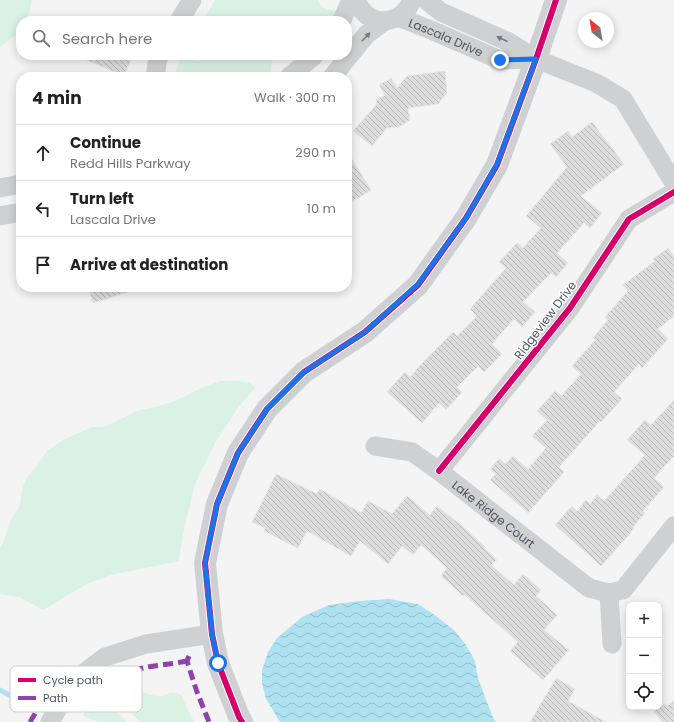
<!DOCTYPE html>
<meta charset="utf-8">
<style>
body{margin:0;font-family:Poppins,sans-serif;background:#f6f6f6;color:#222}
.controls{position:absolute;right:12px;bottom:12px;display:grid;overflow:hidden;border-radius:8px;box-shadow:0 2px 10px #0003}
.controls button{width:36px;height:36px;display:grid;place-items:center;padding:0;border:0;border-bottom:1px solid #e0e0e0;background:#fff;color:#222;font:20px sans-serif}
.compass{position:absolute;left:578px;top:12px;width:36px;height:36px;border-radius:50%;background:#fff;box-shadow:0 2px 10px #0003;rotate:329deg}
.stop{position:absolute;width:12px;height:12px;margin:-9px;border:3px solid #1a73e8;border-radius:50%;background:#fff}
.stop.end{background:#1a73e8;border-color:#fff;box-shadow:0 1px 4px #0008}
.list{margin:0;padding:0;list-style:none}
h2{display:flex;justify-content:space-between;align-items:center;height:52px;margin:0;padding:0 16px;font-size:17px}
h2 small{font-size:13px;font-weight:400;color:#767676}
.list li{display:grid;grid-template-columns:26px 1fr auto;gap:12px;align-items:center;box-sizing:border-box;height:56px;padding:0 16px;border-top:1px solid #e0e0e0}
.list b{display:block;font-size:15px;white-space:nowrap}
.list p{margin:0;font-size:13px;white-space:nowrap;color:#767676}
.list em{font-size:13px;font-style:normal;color:#767676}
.icon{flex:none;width:22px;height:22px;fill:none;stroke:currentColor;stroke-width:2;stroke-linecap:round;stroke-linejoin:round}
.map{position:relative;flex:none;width:674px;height:722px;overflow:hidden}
.search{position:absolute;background:#fff;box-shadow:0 2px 10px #0003;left:16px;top:16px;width:336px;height:44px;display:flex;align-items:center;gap:10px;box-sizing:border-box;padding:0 14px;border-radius:16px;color:#767676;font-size:15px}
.panel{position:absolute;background:#fff;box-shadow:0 2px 10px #0003;left:16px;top:72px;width:336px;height:220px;border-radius:16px}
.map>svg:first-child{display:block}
.grass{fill:#d9f2e3}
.water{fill:url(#water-waves)}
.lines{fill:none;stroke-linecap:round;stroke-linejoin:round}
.stream{stroke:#aee2f0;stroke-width:5}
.building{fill:url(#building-back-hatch);stroke:#e5e6e7}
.street{stroke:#ced0d2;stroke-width:19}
.secondary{stroke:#ced0d4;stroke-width:22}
.quiet{stroke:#8e44ad;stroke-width:5;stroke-dasharray:10 5;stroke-linecap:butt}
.cycleway-casing{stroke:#fff;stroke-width:8}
.cycleway{stroke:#d6006c;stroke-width:6}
.oneway{fill:#727b83}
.route{stroke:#1a73e8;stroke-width:5}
.labels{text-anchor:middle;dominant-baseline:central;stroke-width:3;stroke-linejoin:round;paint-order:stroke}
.street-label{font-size:12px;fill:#4a5661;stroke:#fff}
.key{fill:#fff;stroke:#c9ccd0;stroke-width:1}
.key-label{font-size:11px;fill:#4a5661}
</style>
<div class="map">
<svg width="674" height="722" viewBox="0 0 674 722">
<defs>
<pattern id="water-waves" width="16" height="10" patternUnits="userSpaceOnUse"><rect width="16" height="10" fill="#aee2f0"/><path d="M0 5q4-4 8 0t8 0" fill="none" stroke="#90bac6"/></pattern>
<pattern id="building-back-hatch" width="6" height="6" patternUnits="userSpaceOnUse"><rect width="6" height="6" fill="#ddddde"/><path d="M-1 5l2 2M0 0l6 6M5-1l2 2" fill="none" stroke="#b5b6b7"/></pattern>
</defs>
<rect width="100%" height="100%" fill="#f4f4f4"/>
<g class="grass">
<path d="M 0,0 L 32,0 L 27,21 L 21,21 L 21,31 L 0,47 Z"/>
<path d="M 215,0 L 318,0 C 321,10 333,11 342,10 L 338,21 L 205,21 L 203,20 Z"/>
<path d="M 210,55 L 275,55 C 271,61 271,70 271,77 L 175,77 L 177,67 L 182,57 C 192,60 203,65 210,55 Z"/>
<path d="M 221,381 L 236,381 L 250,383 L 255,388 L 240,405 L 215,443 L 195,484 L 184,529 L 179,561 L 111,575 L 85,585 L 43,610 L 19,597 L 0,594 L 0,548 L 3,543 L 11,520 L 20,505 L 22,490 L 27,477 L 37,466 L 47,451 L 63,440 L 92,427 L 102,427 L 109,425 L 139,410 L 155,407 L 169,403 L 186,396 L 201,388 Z"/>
<path d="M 137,691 C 144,691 149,695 156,696 C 166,698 170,688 181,695 L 194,722 L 140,722 L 114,695 C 121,692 125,694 132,697 Z"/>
<path d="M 101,695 L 127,722 L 98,722 L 83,716 C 86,708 89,709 97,706 L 98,703 L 95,699 Z"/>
</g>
<path class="water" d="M 389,599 L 418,604 L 436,616 L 454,630 L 466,645 L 475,661 L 478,678 L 493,718 L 496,722 L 280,722 L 266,699 L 262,683 L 262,670 L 268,652 L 277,638 L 302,617 L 329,605 L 359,601 Z"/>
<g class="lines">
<path class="stream" d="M 0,690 L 31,707"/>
</g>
<g class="building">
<path d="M 75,55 L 133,55 L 124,76 Z"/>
<path d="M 445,71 L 447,93 L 438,104 L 408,108 L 410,120 L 399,127 L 387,128 L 372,146 L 353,131 L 377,104 L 376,100 L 385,95 L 379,85 L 391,78 L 397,88 L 407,76 Z"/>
<path d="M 592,122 L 624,164 L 581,196 L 602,213 L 590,228 L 584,223 L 557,253 L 568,263 L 556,277 L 551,273 L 523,302 L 535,312 L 522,327 L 514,319 L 492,344 L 502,354 L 484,372 L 478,366 L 457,387 L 462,392 L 446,410 L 439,403 L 422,423 L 387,392 L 405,372 L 410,377 L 425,360 L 453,332 L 457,336 L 477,316 L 470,309 L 506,268 L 499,262 L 517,243 L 523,248 L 541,228 L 526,216 L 567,167 L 550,144 L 568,131 L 572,137 Z"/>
<path d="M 347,151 L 371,190 L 347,205 Z"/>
<path d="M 668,248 L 674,256 L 674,316 L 658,329 L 668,339 L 642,368 L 639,364 L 614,392 L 622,399 L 601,422 L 600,421 L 559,467 L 564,472 L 528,513 L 490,480 L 496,474 L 490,469 L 499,459 L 505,464 L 513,456 L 528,469 L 546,448 L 532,436 L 547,420 L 537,411 L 555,391 L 561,396 L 581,374 L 572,366 L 595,340 L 593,338 L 608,320 L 605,317 L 628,291 L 623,285 L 655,261 L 653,259 Z"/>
<path d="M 88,287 L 134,287 L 135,290 L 93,303 Z"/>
<path d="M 674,400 L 674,456 L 654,478 L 664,487 L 643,511 L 645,513 L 633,527 L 634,529 L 601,566 L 555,525 L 572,506 L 577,511 L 586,500 L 590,504 L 597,495 L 604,501 L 645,455 L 627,440 L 645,420 L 651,425 Z"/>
<path d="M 276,474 L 317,494 L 320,489 L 361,513 L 368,501 L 392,514 L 407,496 L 430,515 L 437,506 L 462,526 L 485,547 L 484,548 L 497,560 L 491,565 L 514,585 L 523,574 L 541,590 L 536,596 L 557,615 L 544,630 L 569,650 L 543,680 L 510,651 L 518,642 L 465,595 L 463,596 L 441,576 L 447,568 L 421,545 L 413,555 L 402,546 L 388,564 L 360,541 L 351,556 L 307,531 L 298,548 L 264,531 L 265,528 L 252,522 Z"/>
<path d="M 556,678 L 575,689 L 568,701 L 606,722 L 530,722 Z"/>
<path d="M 674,701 L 674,722 L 662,722 L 654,711 L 665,704 L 666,706 Z"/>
</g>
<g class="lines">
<g class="street">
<path d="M 356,0 C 358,3 359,6 361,9 C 375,29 404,22 412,0"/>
<path d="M 426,0 L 441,12 L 509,42 L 536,59 L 596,83 L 623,99 L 674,183"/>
<path id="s1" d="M 398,17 L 431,30 L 500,60 L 536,59"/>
<path d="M 179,21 L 192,0"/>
<path d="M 341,21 L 343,18 L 351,0"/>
<path d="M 155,77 L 158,58 L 160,55"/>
<path d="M 289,77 L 315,55"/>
<path d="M 332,77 L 367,34 L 385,21"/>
<path d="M 0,188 L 21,184"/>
<path d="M 0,216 L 21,212"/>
<path id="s2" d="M 375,446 L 412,452 L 439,471 L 589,588 L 609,593 L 612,644"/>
<path d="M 439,471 L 570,308 L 629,219 L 674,192"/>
<path d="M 609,593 L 623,590 L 674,526"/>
<path d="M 50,722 L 65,696 L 80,676 L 105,657 L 146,644 L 212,634"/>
</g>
<path class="secondary" d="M 242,722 L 239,717 L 218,663 L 212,634 L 205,563 L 217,504 L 238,453 L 267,409 L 304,372 L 365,332 L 418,285 L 466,218 L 497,165 L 536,59 L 556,0"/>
<g class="quiet">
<path d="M 189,656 L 187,661 L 197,692 L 209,722"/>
<path d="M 95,683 L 100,688 C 113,679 128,672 143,668 C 157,665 173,664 187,661"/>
<path d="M 30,722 L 63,667"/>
</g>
<defs>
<g id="cycleway">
<path d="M 439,471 L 570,308 L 629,219 L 674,192"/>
<path d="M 242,722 L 239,717 L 218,663 L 212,634 L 205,563 L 217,504 L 238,453 L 267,409 L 304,372 L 365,332 L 418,285 L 466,218 L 497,165 L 536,59 L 556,0"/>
</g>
</defs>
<use href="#cycleway" class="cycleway-casing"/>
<use href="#cycleway" class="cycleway"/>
</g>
<defs><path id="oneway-solid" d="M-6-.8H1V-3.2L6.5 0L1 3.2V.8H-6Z"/></defs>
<g class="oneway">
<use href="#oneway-solid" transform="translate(366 37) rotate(-46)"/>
<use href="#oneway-solid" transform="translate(502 39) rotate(-156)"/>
</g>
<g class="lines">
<path class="route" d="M 218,663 L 212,634 L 205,563 L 217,504 L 238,453 L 267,409 L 304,372 L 365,332 L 418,284 L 466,218 L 497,164 L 536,59 L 500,60"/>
</g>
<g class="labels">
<g class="street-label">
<text stroke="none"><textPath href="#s1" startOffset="52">Lascala Drive</textPath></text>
<text transform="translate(545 320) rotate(-53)">Ridgeview Drive</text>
<text stroke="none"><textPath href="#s2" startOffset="140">Lake Ridge Court</textPath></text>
</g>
</g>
<rect x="10" y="666" width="132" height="46" rx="6" class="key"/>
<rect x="18" y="678" width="18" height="4" fill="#d6006c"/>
<rect x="18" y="696" width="18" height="4" fill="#8e44ad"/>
<g class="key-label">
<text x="43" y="684">Cycle path</text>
<text x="43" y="702">Path</text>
</g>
</svg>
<div class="controls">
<button>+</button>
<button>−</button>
<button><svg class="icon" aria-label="locate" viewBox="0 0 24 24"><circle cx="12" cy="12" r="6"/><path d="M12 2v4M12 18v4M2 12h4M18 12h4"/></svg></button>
</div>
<svg class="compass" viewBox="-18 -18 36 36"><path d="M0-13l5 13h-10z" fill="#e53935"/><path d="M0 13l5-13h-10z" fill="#767676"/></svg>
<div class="stop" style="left:218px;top:663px"></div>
<div class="stop end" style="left:500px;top:60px"></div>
<div class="search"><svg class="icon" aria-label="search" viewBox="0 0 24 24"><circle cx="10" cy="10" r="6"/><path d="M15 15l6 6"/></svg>Search here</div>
<section class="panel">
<h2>4 min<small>Walk · 300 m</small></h2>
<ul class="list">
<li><svg class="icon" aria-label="ahead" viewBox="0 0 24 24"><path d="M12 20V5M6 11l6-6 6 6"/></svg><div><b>Continue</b><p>Redd Hills Parkway</p></div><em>290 m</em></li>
<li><svg class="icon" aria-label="left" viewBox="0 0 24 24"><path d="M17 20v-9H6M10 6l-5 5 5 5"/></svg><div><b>Turn left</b><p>Lascala Drive</p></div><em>10 m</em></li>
<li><svg class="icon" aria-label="arrive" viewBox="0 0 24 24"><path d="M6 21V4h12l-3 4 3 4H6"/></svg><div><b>Arrive at destination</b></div></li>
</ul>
</section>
</div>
